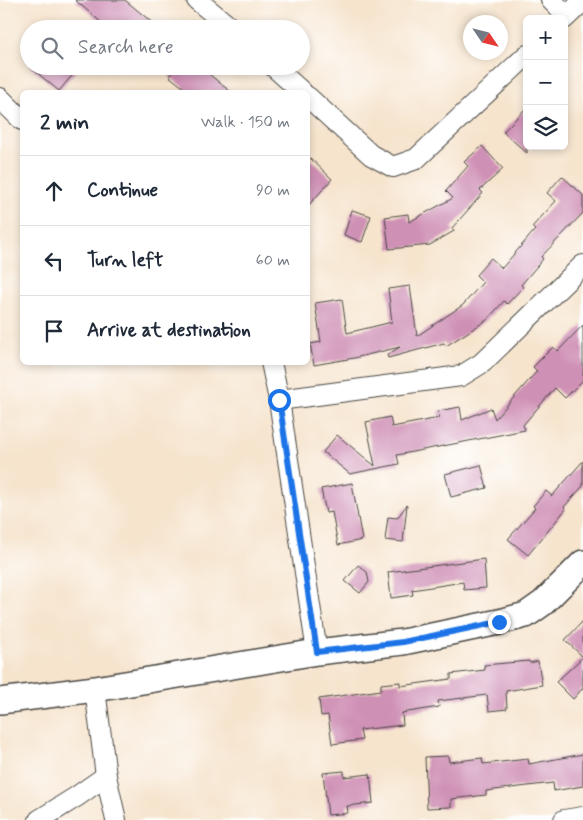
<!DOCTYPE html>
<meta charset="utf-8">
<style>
body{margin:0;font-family:Mynerve,sans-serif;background:#f6f6f7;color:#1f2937}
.controls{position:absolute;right:15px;top:15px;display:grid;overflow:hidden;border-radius:8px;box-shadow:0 2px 8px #0003}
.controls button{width:45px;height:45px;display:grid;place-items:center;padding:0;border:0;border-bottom:1px solid #e0e1e3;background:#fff;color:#1f2937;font:25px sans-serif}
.compass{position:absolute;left:463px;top:15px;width:45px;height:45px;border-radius:50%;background:#fff;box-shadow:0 2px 8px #0003;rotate:125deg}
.stop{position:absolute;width:15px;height:15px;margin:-11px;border:4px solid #1a73e8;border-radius:50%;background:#fff}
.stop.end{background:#1a73e8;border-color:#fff;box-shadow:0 1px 5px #0008}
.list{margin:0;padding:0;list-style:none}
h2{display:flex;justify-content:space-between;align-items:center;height:65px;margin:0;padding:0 20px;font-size:21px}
h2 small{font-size:16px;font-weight:400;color:#747a83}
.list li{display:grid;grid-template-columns:32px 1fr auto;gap:15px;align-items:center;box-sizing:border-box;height:70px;padding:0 20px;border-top:1px solid #e0e1e3}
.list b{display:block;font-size:19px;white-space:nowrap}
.list em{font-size:16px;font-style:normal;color:#747a83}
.icon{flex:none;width:28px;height:28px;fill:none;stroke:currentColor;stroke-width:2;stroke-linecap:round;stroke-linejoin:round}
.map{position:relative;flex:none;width:583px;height:820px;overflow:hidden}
.search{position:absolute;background:#fff;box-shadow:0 2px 8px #0003;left:20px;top:20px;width:290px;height:55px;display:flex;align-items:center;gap:12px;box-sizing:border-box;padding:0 18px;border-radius:28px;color:#747a83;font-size:19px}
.panel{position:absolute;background:#fff;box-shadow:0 2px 8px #0003;left:20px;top:90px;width:290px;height:275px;border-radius:8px}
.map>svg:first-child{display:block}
.building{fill:#cf90b5}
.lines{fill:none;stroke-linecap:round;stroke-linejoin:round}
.minor-casing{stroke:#494743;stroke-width:22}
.tertiary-casing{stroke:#494743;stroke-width:28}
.minor{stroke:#fff;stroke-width:20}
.tertiary{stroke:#fff;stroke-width:25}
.route{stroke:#1a73e8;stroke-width:6}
</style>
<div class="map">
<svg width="583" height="820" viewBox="0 0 583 820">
<rect width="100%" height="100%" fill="#fff"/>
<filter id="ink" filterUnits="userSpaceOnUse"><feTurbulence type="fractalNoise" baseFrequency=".02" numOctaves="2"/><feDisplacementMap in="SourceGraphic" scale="10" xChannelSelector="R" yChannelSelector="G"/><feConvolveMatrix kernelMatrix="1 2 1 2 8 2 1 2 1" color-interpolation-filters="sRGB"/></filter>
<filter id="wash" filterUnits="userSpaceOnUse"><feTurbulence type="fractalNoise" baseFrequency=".0096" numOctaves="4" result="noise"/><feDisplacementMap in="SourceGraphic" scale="20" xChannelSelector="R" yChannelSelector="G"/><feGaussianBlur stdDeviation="1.12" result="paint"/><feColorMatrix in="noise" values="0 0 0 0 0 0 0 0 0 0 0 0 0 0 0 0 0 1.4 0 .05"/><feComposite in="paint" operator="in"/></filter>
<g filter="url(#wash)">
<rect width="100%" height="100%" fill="#f6e4cd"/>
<g id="blocks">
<g class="building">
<path d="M 75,0 L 125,0 L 160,29 L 109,29 Z"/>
<path d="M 29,66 L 80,66 L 59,91 Z"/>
<path d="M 177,66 L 199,66 L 231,92 L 189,92 L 169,76 Z"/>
<path d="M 527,107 L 527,153 L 503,132 Z"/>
<path d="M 482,146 L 503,169 L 480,190 L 483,193 L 452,228 L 454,231 L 430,245 L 389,249 L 385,217 L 408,214 L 409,222 L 453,198 L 446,191 L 468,166 L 464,162 Z"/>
<path d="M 308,156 L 332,179 L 308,206 Z"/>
<path d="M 562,176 L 583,195 L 583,213 L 541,257 L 543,259 L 521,285 L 523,287 L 507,304 L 504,301 L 487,320 L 446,346 L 444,343 L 388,358 L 387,355 L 400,347 L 354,358 L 314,365 L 310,344 L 321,342 L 315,303 L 342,299 L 347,333 L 392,322 L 388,289 L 410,286 L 417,336 L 463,305 L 483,282 L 476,275 L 491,258 L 502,268 L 535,230 L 532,227 L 556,201 L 547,193 Z"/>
<path d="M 352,210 L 371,216 L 362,242 L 344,235 Z"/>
<path d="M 583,325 L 583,380 L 565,398 L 555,388 L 523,425 L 525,430 L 397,455 L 399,464 L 350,474 L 323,452 L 337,435 L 375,466 L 366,422 L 390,417 L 392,427 L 439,418 L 438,411 L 460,407 L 462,420 L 491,408 L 495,419 L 537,371 L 533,367 L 553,347 L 558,351 Z"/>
<path d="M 583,461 L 583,486 L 564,507 L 566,509 L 528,555 L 508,539 L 535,508 L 533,506 L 546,491 L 552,496 Z"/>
<path d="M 481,465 L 487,488 L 451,497 L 445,474 Z"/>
<path d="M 352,483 L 362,540 L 338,545 L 332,512 L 326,513 L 321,489 Z"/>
<path d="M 407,505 L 403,542 L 385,540 L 388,517 L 397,518 Z"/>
<path d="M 484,559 L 486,588 L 464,590 L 463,582 L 412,590 L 413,595 L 391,598 L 388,572 Z"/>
<path d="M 358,565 L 367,572 L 369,582 L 360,593 L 345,581 Z"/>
<path d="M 583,621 L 583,688 L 573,699 L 556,682 L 583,657 L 565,640 Z"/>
<path d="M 529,661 L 530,663 L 538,661 L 542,685 L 506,691 L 507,709 L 489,711 L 487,695 L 438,701 L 439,707 L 402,713 L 403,725 L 360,730 L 362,740 L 332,744 L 328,715 L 321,716 L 319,699 L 381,690 L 381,684 L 400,682 L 400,686 L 451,679 L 451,674 L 485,670 L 484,665 Z"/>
<path d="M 583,754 L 583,786 L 554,791 L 553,783 L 486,791 L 486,795 L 451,799 L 451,807 L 427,808 L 425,757 L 448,756 L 449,762 L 482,758 L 483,764 L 528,759 L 529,764 Z"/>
<path d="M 344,771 L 344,777 L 370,774 L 373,803 L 347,806 L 348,813 L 328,815 L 323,773 Z"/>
</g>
</g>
</g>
<g filter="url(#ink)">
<use href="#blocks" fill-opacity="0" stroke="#494743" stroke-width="1"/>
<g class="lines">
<defs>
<g id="minor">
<path d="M 197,0 L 232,29"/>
<path d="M 551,0 L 567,16"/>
<path d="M 564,19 L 583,1"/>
<path d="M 273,66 L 302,92"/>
<path d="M 308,97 L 371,155 L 393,167 L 416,159 L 527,55"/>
<path d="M 0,98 L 22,120"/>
<path d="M 271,362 L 279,400 L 317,652"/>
<path d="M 279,400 L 461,376 L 482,363 L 583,265"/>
<path d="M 95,689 L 106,776 L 116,820"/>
<path d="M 39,820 L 76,797 L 106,776"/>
<path d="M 564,820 L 583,817"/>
</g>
<path id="tertiary" d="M 0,701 L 95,689 L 317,652 L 403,642 L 499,622 L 526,615 L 543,603 L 583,563"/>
</defs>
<use href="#minor" class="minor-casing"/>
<use href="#tertiary" class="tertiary-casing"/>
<use href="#minor" class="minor"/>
<use href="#tertiary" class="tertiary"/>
</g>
</g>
<g class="lines" filter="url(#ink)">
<path class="route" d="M 279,400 L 317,652 L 403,642 L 499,622"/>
</g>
</svg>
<div class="controls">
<button>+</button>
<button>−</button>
<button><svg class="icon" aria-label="layers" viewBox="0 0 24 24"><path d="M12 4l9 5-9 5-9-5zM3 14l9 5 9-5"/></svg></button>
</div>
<svg class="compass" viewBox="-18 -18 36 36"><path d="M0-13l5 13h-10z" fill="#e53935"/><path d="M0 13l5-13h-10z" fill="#747a83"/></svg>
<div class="stop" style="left:279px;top:400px"></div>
<div class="stop end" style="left:499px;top:622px"></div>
<div class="search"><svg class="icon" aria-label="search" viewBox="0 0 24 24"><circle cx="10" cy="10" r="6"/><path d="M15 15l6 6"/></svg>Search here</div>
<section class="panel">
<h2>2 min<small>Walk · 150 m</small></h2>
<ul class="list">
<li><svg class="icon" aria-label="ahead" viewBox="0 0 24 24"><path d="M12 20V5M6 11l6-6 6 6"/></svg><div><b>Continue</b></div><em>90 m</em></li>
<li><svg class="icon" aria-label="left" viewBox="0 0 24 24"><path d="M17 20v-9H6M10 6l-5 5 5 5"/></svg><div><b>Turn left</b></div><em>60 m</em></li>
<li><svg class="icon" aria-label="arrive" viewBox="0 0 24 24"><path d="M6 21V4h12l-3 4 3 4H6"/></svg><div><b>Arrive at destination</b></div></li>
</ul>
</section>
</div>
